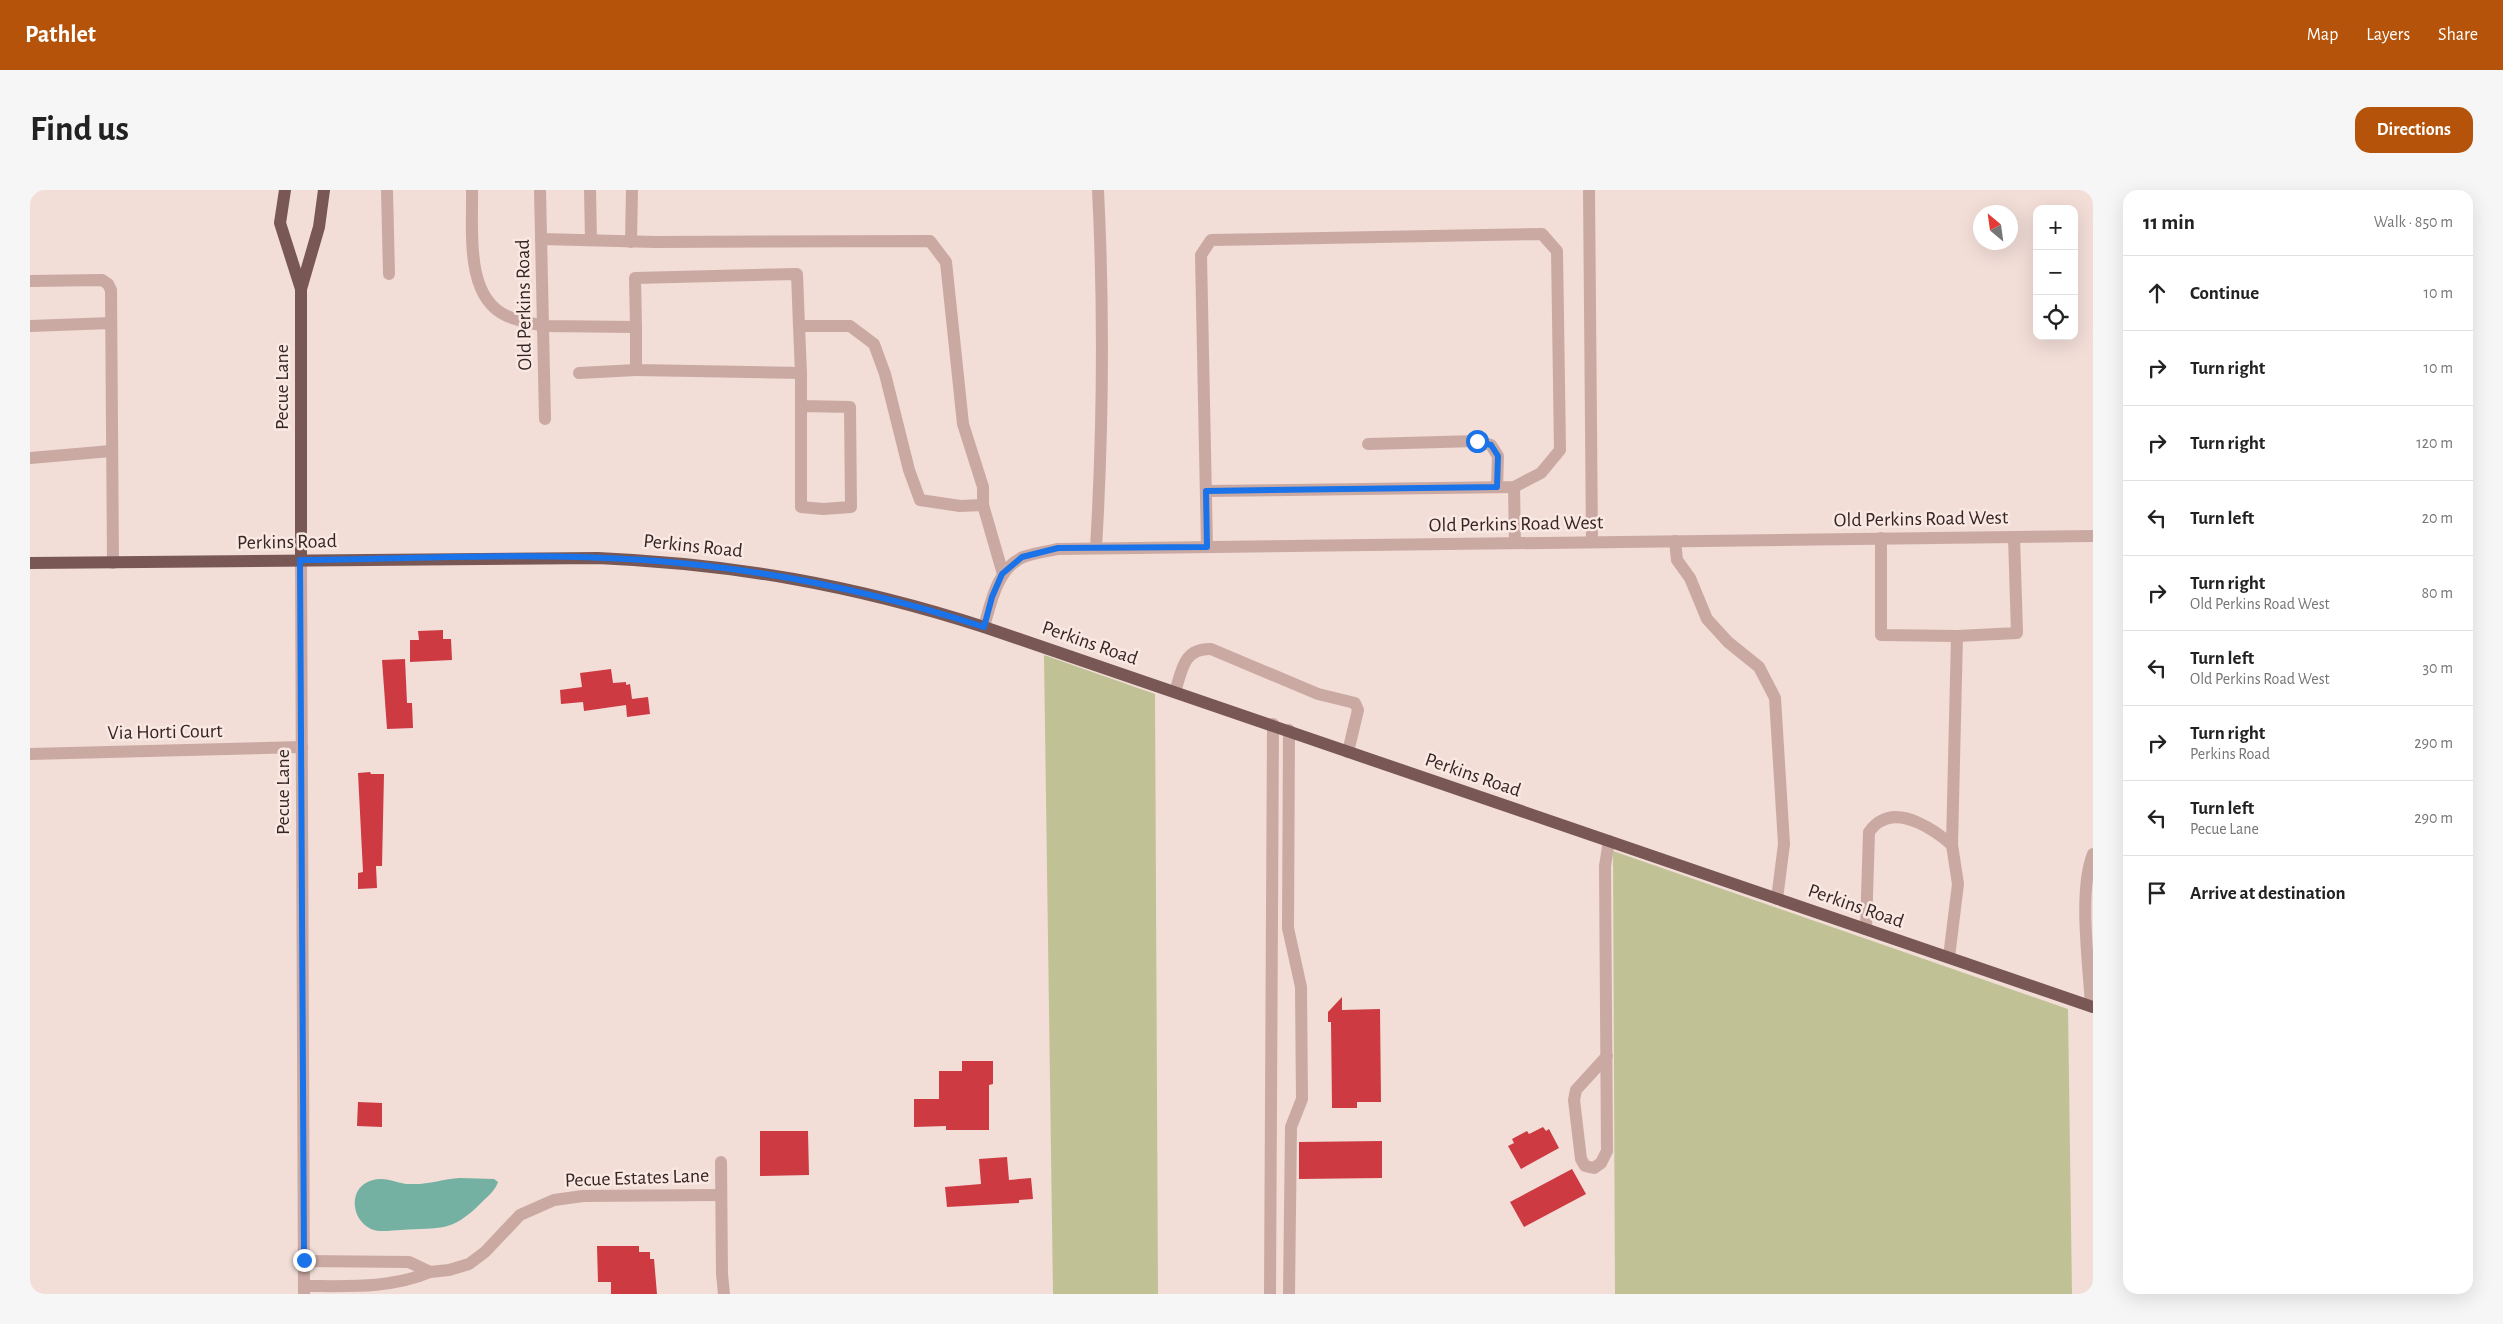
<!DOCTYPE html>
<meta charset="utf-8">
<style>
body{margin:0;font-family:"Alegreya Sans",sans-serif;background:#f6f6f6;color:#222}
.controls{position:absolute;right:15px;top:15px;display:grid;overflow:hidden;border-radius:10px;box-shadow:0 5px 20px #0002}
.controls button{width:45px;height:45px;display:grid;place-items:center;padding:0;border:0;border-bottom:1px solid #e0e0e0;background:#fff;color:#222;font:25px sans-serif}
.compass{position:absolute;left:1943px;top:15px;width:45px;height:45px;border-radius:50%;background:#fff;box-shadow:0 5px 20px #0002;rotate:331deg}
.stop{position:absolute;width:15px;height:15px;margin:-11px;border:4px solid #1a73e8;border-radius:50%;background:#fff}
.stop.end{background:#1a73e8;border-color:#fff;box-shadow:0 1px 5px #0008}
.list{margin:0;padding:0;list-style:none}
h2{display:flex;justify-content:space-between;align-items:center;height:65px;margin:0;padding:0 20px;font-size:21px}
h2 small{font-size:16px;font-weight:400;color:#767676}
.list li{display:grid;grid-template-columns:32px 1fr auto;gap:15px;align-items:center;box-sizing:border-box;height:75px;padding:0 20px;border-top:1px solid #e0e0e0}
.list b{display:block;font-size:19px;white-space:nowrap}
.list p{margin:0;font-size:16px;white-space:nowrap;color:#767676}
.list em{font-size:16px;font-style:normal;color:#767676}
.icon{flex:none;width:28px;height:28px;fill:none;stroke:currentColor;stroke-width:2;stroke-linecap:round;stroke-linejoin:round}
.map{position:relative;flex:none;width:2063px;height:1104px;overflow:hidden;border-radius:15px}
header{display:flex;align-items:center;gap:30px;box-sizing:border-box;height:70px;padding:0 25px;background:#b45309;color:#fff}
header strong{font-size:24px}
nav{display:flex;gap:28px;margin-inline-start:auto;font-size:18px}
.intro{display:flex;align-items:center;justify-content:space-between;box-sizing:border-box;height:120px;padding:0 30px}
h1{margin:0;font-size:35px}
.button{padding:12px 22px;border-radius:15px;background:#b45309;color:#fff;font-size:18px;font-weight:700}
main{display:flex;gap:30px;padding:0 30px}
aside{flex:1;background:#fff;border-radius:15px;box-shadow:0 5px 20px #0002}
.map>svg:first-child{display:block}
.green{fill:#c0c296}
.water{fill:#74b1a2}
.building{fill:#cd3a42}
.lines{fill:none;stroke-linecap:round;stroke-linejoin:round}
.minor{stroke:#cba9a3;stroke-width:12}
.major{stroke:#785755;stroke-width:12}
.route{stroke:#1a73e8;stroke-width:6}
.labels{text-anchor:middle;dominant-baseline:central;stroke-width:5;stroke-linejoin:round;paint-order:stroke}
.street-label{font-size:20px;fill:#352625;stroke:#fae9e3}
</style>
<header>
<strong>Pathlet</strong>
<nav><a>Map</a><a>Layers</a><a>Share</a></nav>
</header>
<div class="intro"><h1>Find us</h1><a class="button">Directions</a></div>
<main>
<div class="map">
<svg width="2063" height="1104" viewBox="0 0 2063 1104">
<rect width="100%" height="100%" fill="#f2ddd7"/>
<g class="green">
<path d="M 1014,465 L 1125,504 L 1128,1104 L 1023,1104 Z"/>
<path d="M 1583,661 L 2038,819 L 2042,1104 L 1585,1104 Z"/>
</g>
<path class="water" d="M 430,988 L 464,989 L 468,992 C 465,1001 457,1007 451,1013 C 421,1043 411,1037 371,1040 C 361,1040 351,1043 341,1039 C 320,1029 318,996 343,990 C 356,986 367,994 380,994 C 397,995 413,989 430,988 Z"/>
<g class="building">
<path d="M 413,440 L 413,449 L 421,449 L 422,470 L 380,472 L 380,450 L 389,450 L 388,441 Z"/>
<path d="M 375,469 L 377,513 L 382,513 L 383,538 L 357,539 L 352,470 Z"/>
<path d="M 581,479 L 583,493 L 596,492 L 596,495 L 600,494 L 602,509 L 618,507 L 620,524 L 597,527 L 596,515 L 554,521 L 553,512 L 531,514 L 530,500 L 552,497 L 550,483 Z"/>
<path d="M 340,582 L 341,584 L 354,584 L 352,676 L 346,676 L 347,698 L 328,699 L 328,683 L 333,682 L 328,583 Z"/>
<path d="M 1312,807 L 1312,820 L 1350,819 L 1351,912 L 1327,912 L 1327,918 L 1302,918 L 1301,832 L 1298,832 L 1298,822 Z"/>
<path d="M 932,871 L 963,871 L 963,894 L 959,895 L 959,940 L 916,940 L 916,936 L 884,937 L 884,909 L 909,909 L 909,881 L 932,881 Z"/>
<path d="M 328,912 L 352,913 L 352,937 L 327,936 Z"/>
<path d="M 1513,937 L 1516,941 L 1519,939 L 1529,958 L 1491,979 L 1478,956 L 1484,953 L 1482,949 L 1497,941 L 1499,944 Z"/>
<path d="M 730,941 L 778,941 L 779,985 L 730,986 Z"/>
<path d="M 1352,951 L 1352,988 L 1269,989 L 1269,952 Z"/>
<path d="M 977,967 L 979,990 L 1001,988 L 1003,1009 L 989,1010 L 989,1013 L 917,1017 L 915,997 L 951,994 L 949,969 Z"/>
<path d="M 1542,979 L 1556,1004 L 1494,1037 L 1480,1012 Z"/>
<path d="M 567,1056 L 609,1056 L 609,1062 L 620,1062 L 620,1069 L 624,1069 L 627,1104 L 581,1104 L 581,1092 L 568,1092 Z"/>
</g>
<g class="lines">
<g class="minor">
<path d="M 357,0 L 359,84"/>
<path d="M 442,0 C 443,39 434,107 477,126 C 488,131 502,133 514,136 L 606,137 L 605,88 L 767,84 L 769,136 L 820,136 L 844,154 L 855,184 L 879,280 L 890,310 L 930,316 L 953,315 L 973,384"/>
<path d="M 510,0 L 515,229"/>
<path d="M 560,0 L 561,50"/>
<path d="M 1559,0 L 1562,352"/>
<path d="M 511,49 L 625,52 L 900,51 L 916,72 L 933,234 L 953,297 L 953,315"/>
<path d="M 601,52 L 602,0"/>
<path d="M 0,91 L 72,90 L 78,94 L 81,100 L 83,373"/>
<path d="M 0,136 L 81,133"/>
<path d="M 606,137 L 606,180 L 771,183 L 769,136"/>
<path d="M 549,183 L 606,180"/>
<path d="M 771,183 L 771,317 L 793,319 L 821,317 L 820,217 L 771,216"/>
<path d="M 1338,254 L 1447,251 L 1461,255 L 1468,266 L 1467,297"/>
<path d="M 0,268 L 81,261"/>
<path d="M 1484,297 L 1485,353"/>
<path d="M 1176,301 L 1484,297 L 1511,283 L 1530,260 L 1527,61 L 1512,44 L 1181,50 L 1171,65 L 1177,357"/>
<path d="M 1851,348 L 1851,445 L 1927,446 L 1987,443 L 1984,347"/>
<path d="M 1645,351 L 1647,370 L 1660,388 L 1677,429 L 1698,452 L 1729,477 L 1745,508 L 1754,654 L 1747,709"/>
<path d="M 1066,358 C 1073,239 1074,119 1068,0"/>
<path d="M 271,370 L 274,1104"/>
<path d="M 954,437 C 961,412 967,379 993,367 C 1004,363 1017,361 1028,359 L 2063,346"/>
<path d="M 1145,502 C 1152,481 1153,458 1181,459 L 1288,504 L 1325,513 L 1328,520 L 1318,562"/>
<path d="M 0,564 L 272,557"/>
<path d="M 1836,739 L 1839,642 C 1842,638 1846,633 1851,631 C 1873,618 1906,641 1922,655"/>
<path d="M 1919,767 L 1928,694 L 1922,655 L 1927,446"/>
<path d="M 2061,816 C 2059,775 2048,701 2063,664"/>
<path d="M 1577,866 L 1546,900 L 1544,910 L 1551,969 L 1555,976 L 1564,978 L 1571,973 L 1577,961 L 1575,676 L 1579,651"/>
<path d="M 691,972 L 692,1084 L 694,1104"/>
<path d="M 274,1071 L 379,1072 L 400,1082 C 360,1099 317,1096 274,1096"/>
<path d="M 400,1082 L 419,1080 L 439,1074 L 455,1062 L 490,1025 L 524,1010 L 553,1006 L 690,1005"/>
<path d="M 1240,1104 L 1243,534"/>
<path d="M 1259,1104 L 1261,937 L 1272,909 L 1271,797 L 1258,738 L 1259,540"/>
</g>
<g class="major">
<path d="M 255,0 L 250,33 L 271,99"/>
<path d="M 271,370 L 271,99 L 289,37 L 294,0"/>
<path d="M 0,373 L 568,368 C 705,374 824,395 954,437 L 2063,817"/>
</g>
</g>
<g class="lines">
<path class="route" d="M 274,1070 L 270,370 C 385,369 500,362 614,370 C 731,378 843,401 954,437 L 962,407 L 972,384 L 992,367 L 1028,358 L 1177,357 L 1176,301 L 1467,297 L 1468,266 L 1461,255 L 1447,251"/>
</g>
<g class="labels">
<g class="street-label">
<text transform="translate(494 115) rotate(-91)">Old Perkins Road</text>
<text transform="translate(252 197) rotate(-90)">Pecue Lane</text>
<text transform="translate(1891 329) rotate(-1)">Old Perkins Road West</text>
<text transform="translate(1486 334) rotate(-1)">Old Perkins Road West</text>
<text transform="translate(257 352) rotate(-1)">Perkins Road</text>
<text transform="translate(663 356) rotate(6)">Perkins Road</text>
<text transform="translate(1060 453) rotate(19)">Perkins Road</text>
<text transform="translate(135 542) rotate(-1)">Via Horti Court</text>
<text transform="translate(1443 585) rotate(19)">Perkins Road</text>
<text transform="translate(253 602) rotate(-90)">Pecue Lane</text>
<text transform="translate(1826 716) rotate(19)">Perkins Road</text>
<text transform="translate(607 988) rotate(-2)">Pecue Estates Lane</text>
</g>
</g>
</svg>
<div class="controls">
<button>+</button>
<button>−</button>
<button><svg class="icon" aria-label="locate" viewBox="0 0 24 24"><circle cx="12" cy="12" r="6"/><path d="M12 2v4M12 18v4M2 12h4M18 12h4"/></svg></button>
</div>
<svg class="compass" viewBox="-18 -18 36 36"><path d="M0-13l5 13h-10z" fill="#e53935"/><path d="M0 13l5-13h-10z" fill="#767676"/></svg>
<div class="stop" style="left:1447px;top:251px"></div>
<div class="stop end" style="left:274px;top:1070px"></div>
</div>
<aside>
<h2>11 min<small>Walk · 850 m</small></h2>
<ul class="list">
<li><svg class="icon" aria-label="ahead" viewBox="0 0 24 24"><path d="M12 20V5M6 11l6-6 6 6"/></svg><div><b>Continue</b></div><em>10 m</em></li>
<li><svg class="icon" aria-label="right" viewBox="0 0 24 24"><path d="M7 20v-9h11M14 6l5 5-5 5"/></svg><div><b>Turn right</b></div><em>10 m</em></li>
<li><svg class="icon" aria-label="right" viewBox="0 0 24 24"><path d="M7 20v-9h11M14 6l5 5-5 5"/></svg><div><b>Turn right</b></div><em>120 m</em></li>
<li><svg class="icon" aria-label="left" viewBox="0 0 24 24"><path d="M17 20v-9H6M10 6l-5 5 5 5"/></svg><div><b>Turn left</b></div><em>20 m</em></li>
<li><svg class="icon" aria-label="right" viewBox="0 0 24 24"><path d="M7 20v-9h11M14 6l5 5-5 5"/></svg><div><b>Turn right</b><p>Old Perkins Road West</p></div><em>80 m</em></li>
<li><svg class="icon" aria-label="left" viewBox="0 0 24 24"><path d="M17 20v-9H6M10 6l-5 5 5 5"/></svg><div><b>Turn left</b><p>Old Perkins Road West</p></div><em>30 m</em></li>
<li><svg class="icon" aria-label="right" viewBox="0 0 24 24"><path d="M7 20v-9h11M14 6l5 5-5 5"/></svg><div><b>Turn right</b><p>Perkins Road</p></div><em>290 m</em></li>
<li><svg class="icon" aria-label="left" viewBox="0 0 24 24"><path d="M17 20v-9H6M10 6l-5 5 5 5"/></svg><div><b>Turn left</b><p>Pecue Lane</p></div><em>290 m</em></li>
<li><svg class="icon" aria-label="arrive" viewBox="0 0 24 24"><path d="M6 21V4h12l-3 4 3 4H6"/></svg><div><b>Arrive at destination</b></div></li>
</ul>
</aside>
</main>
